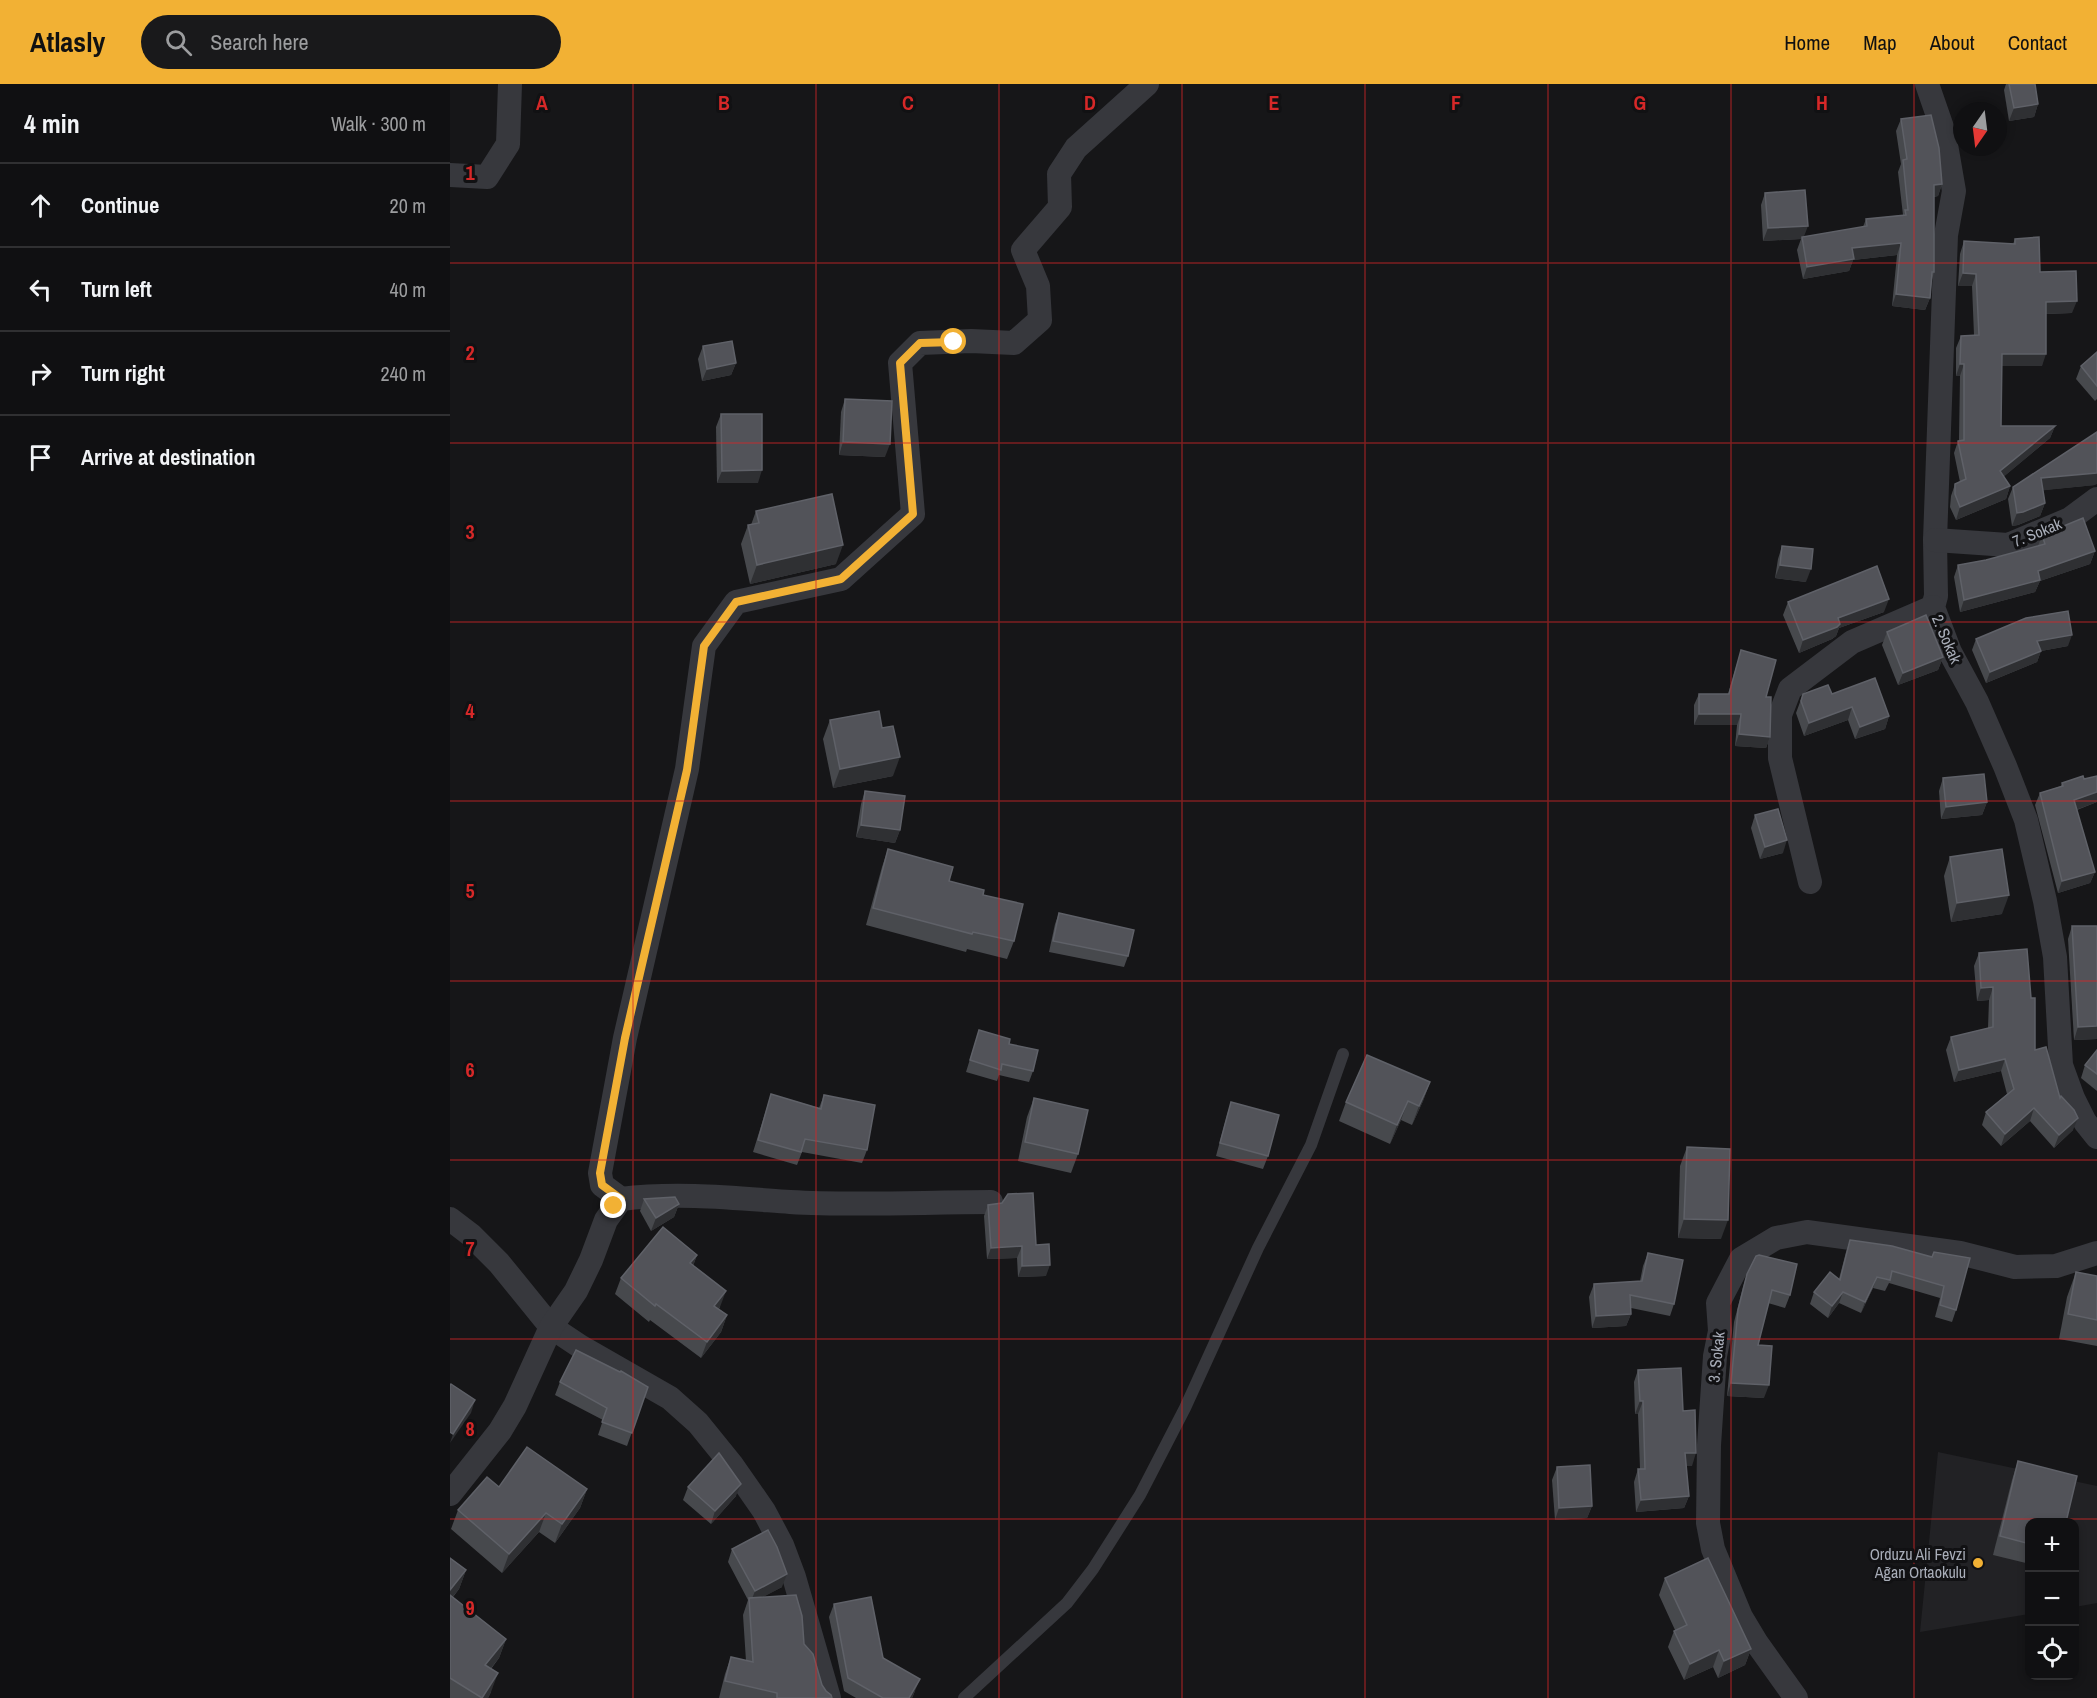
<!DOCTYPE html>
<meta charset="utf-8">
<style>
body{margin:0;font-family:"Archivo Narrow",sans-serif;background:#19191b;color:#f1f3f6}
.controls{position:absolute;right:18px;bottom:18px;display:grid;overflow:hidden;border-radius:12px;box-shadow:0 3px 9px #0003}
.controls button{width:54px;height:54px;display:grid;place-items:center;padding:0;border:0;border-bottom:2px solid #303032;background:#101012;color:#f1f3f6;font:30px sans-serif}
.compass{position:absolute;left:1503px;top:18px;width:54px;height:54px;border-radius:50%;background:#101012;box-shadow:0 3px 9px #0003;rotate:194deg}
.stop{position:absolute;width:18px;height:18px;margin:-14px;border:4px solid #f2b134;border-radius:50%;background:#fff}
.stop.end{background:#f2b134;border-color:#fff;box-shadow:0 2px 6px #0008}
.list{margin:0;padding:0;list-style:none}
h2{display:flex;justify-content:space-between;align-items:center;height:78px;margin:0;padding:0 24px;font-size:26px}
h2 small{font-size:20px;font-weight:400;color:#9c9d9f}
.list li{display:grid;grid-template-columns:39px 1fr auto;gap:18px;align-items:center;box-sizing:border-box;height:84px;padding:0 24px;border-top:2px solid #303032}
.list b{display:block;font-size:22px;white-space:nowrap}
.list em{font-size:20px;font-style:normal;color:#9c9d9f}
.icon{flex:none;width:33px;height:33px;fill:none;stroke:currentColor;stroke-width:2;stroke-linecap:round;stroke-linejoin:round}
.map{position:relative;flex:none;width:1647px;height:1614px;overflow:hidden}
header{display:flex;align-items:center;gap:36px;box-sizing:border-box;height:84px;padding:0 30px;background:#f2b134;color:#111}
header strong{font-size:28px}
nav{display:flex;gap:33px;margin-inline-start:auto;font-size:21px}
.search{width:420px;height:54px;background:#19191b;display:flex;align-items:center;gap:15px;box-sizing:border-box;padding:0 21px;border-radius:33px;color:#9c9d9f;font-size:22px}
main{display:flex}
aside{flex:1;background:#101012}
.map>svg:first-child{display:block}
.built{fill:#222225}
.lines{fill:none;stroke-linecap:round;stroke-linejoin:round}
.service{stroke:#37383d;stroke-width:12}
.minor{stroke:#37383d;stroke-width:24}
.wall{fill:#47494d}
.shaded-wall{fill:#2f3033}
.building{fill:#525359;stroke:#5f6168;stroke-width:1.5}
.route{stroke:#f2b134;stroke-width:8}
.grid{fill:none;stroke:#d62828;stroke-width:1.5;stroke-opacity:0.55}
.poi-dot{fill:#f2b134;stroke:#111113;stroke-width:2}
.labels{text-anchor:middle;dominant-baseline:central;stroke-width:6;stroke-linejoin:round;paint-order:stroke}
.street-label{font-size:16px;fill:#a8adb8;stroke:#111113}
.poi-label{font-size:16px;fill:#a8adb8;stroke:#111113;text-anchor:end}
.grid-label{font-size:20px;text-anchor:middle;font-weight:bold;fill:#d62828;stroke:#111113;stroke-width:6;stroke-linejoin:round;paint-order:stroke}
</style>
<header>
<strong>Atlasly</strong>
<div class="search"><svg class="icon" aria-label="search" viewBox="0 0 24 24"><circle cx="10" cy="10" r="6"/><path d="M15 15l6 6"/></svg>Search here</div>
<nav><a>Home</a><a>Map</a><a>About</a><a>Contact</a></nav>
</header>
<main>
<aside>
<h2>4 min<small>Walk · 300 m</small></h2>
<ul class="list">
<li><svg class="icon" aria-label="ahead" viewBox="0 0 24 24"><path d="M12 20V5M6 11l6-6 6 6"/></svg><div><b>Continue</b></div><em>20 m</em></li>
<li><svg class="icon" aria-label="left" viewBox="0 0 24 24"><path d="M17 20v-9H6M10 6l-5 5 5 5"/></svg><div><b>Turn left</b></div><em>40 m</em></li>
<li><svg class="icon" aria-label="right" viewBox="0 0 24 24"><path d="M7 20v-9h11M14 6l5 5-5 5"/></svg><div><b>Turn right</b></div><em>240 m</em></li>
<li><svg class="icon" aria-label="arrive" viewBox="0 0 24 24"><path d="M6 21V4h12l-3 4 3 4H6"/></svg><div><b>Arrive at destination</b></div></li>
</ul>
</aside>
<div class="map">
<svg width="1647" height="1614" viewBox="0 0 1647 1614">
<rect width="100%" height="100%" fill="#161618"/>
<path class="built" d="M 1488,1368 L 1647,1402 L 1647,1519 L 1625,1523 L 1624,1438 L 1580,1438 L 1579,1530 L 1470,1548 Z"/>
<g class="lines">
<path class="service" d="M 514,1614 L 617,1519 L 643,1485 L 690,1411 L 735,1324 L 808,1164 L 861,1061 L 893,970"/>
<g class="minor">
<path d="M 1477,0 L 1494,49 L 1504,107 L 1496,151 L 1485,456 L 1486,512 L 1483,523 L 1500,568 L 1527,618 L 1555,682 L 1576,736 L 1595,817 L 1605,873 L 1611,981 L 1623,1014 L 1635,1038 L 1647,1053"/>
<path d="M 0,91 L 37,93 L 58,60 L 60,0"/>
<path d="M 1485,456 L 1558,461 L 1620,435 L 1647,415"/>
<path d="M 1360,798 L 1330,674 L 1330,631 L 1340,605 L 1402,558 L 1483,523"/>
<path d="M 171,1115 L 152,1101 L 150,1089 L 175,954 L 237,685 L 254,562 L 286,518 L 391,495 L 463,430 L 450,279 L 470,259 L 521,257 L 564,259 L 590,236 L 588,202 L 573,166 L 610,123 L 609,90 L 626,64 L 697,0"/>
<path d="M 0,1135 L 21,1151 L 49,1179 L 101,1243 L 131,1263 L 220,1314 L 248,1339 L 282,1381 L 314,1427 L 332,1461 L 344,1493 L 379,1614"/>
<path d="M 0,1410 L 50,1347 L 65,1322 L 101,1243 L 126,1207 L 141,1176 L 156,1136 L 171,1115 C 227,1108 284,1114 340,1118 C 406,1122 474,1118 541,1118"/>
<path d="M 1346,1614 L 1306,1558 L 1291,1533 L 1263,1465 L 1258,1439 L 1259,1361 L 1265,1272 L 1270,1247 L 1268,1219 L 1291,1175 L 1326,1154 L 1357,1148 L 1510,1169 L 1565,1183 L 1606,1182 L 1647,1169"/>
</g>
</g>
<g class="wall">
<path d="M 1556,0 L 1585,0 L 1588,20 L 1584,33 L 1559,37 L 1554,6 Z"/>
<path d="M 1451,35 L 1492,100 L 1488,112 L 1484,113 L 1484,188 L 1482,196 L 1480,214 L 1475,226 L 1442,222 L 1447,171 L 1403,176 L 1399,187 L 1353,195 L 1347,166 L 1351,155 L 1313,157 L 1311,121 L 1315,109 L 1354,153 L 1413,143 L 1416,135 L 1453,131 L 1448,88 L 1451,80 L 1446,47 Z"/>
<path d="M 1565,155 L 1622,229 L 1596,230 L 1592,282 L 1552,282 L 1551,342 L 1605,342 L 1600,354 L 1553,393 L 1560,402 L 1556,415 L 1506,436 L 1500,423 L 1501,412 L 1505,400 L 1510,398 L 1504,369 L 1508,357 L 1509,356 L 1510,292 L 1506,292 L 1506,264 L 1511,252 L 1524,251 L 1522,202 L 1508,202 L 1510,170 L 1514,157 L 1563,160 Z"/>
<path d="M 253,262 L 286,279 L 281,291 L 252,297 L 248,275 Z"/>
<path d="M 1647,268 L 1647,315 L 1645,317 L 1626,295 L 1631,282 Z"/>
<path d="M 395,315 L 435,373 L 389,371 L 391,328 Z"/>
<path d="M 271,330 L 308,399 L 267,399 L 266,343 Z"/>
<path d="M 1645,401 L 1593,406 L 1595,419 L 1590,432 L 1568,441 L 1562,442 L 1558,415 L 1563,403 Z"/>
<path d="M 306,427 L 386,480 L 300,500 L 291,460 L 298,441 L 301,441 Z"/>
<path d="M 1592,451 L 1645,467 L 1640,480 L 1590,497 L 1585,508 L 1510,528 L 1504,493 L 1508,481 L 1536,476 L 1588,462 Z"/>
<path d="M 1332,462 L 1356,498 L 1325,494 L 1328,475 Z"/>
<path d="M 1338,518 L 1434,528 L 1389,544 L 1386,552 L 1382,555 L 1349,569 L 1333,531 Z"/>
<path d="M 1437,548 L 1493,573 L 1488,586 L 1448,601 L 1432,561 Z"/>
<path d="M 1526,555 L 1618,562 L 1591,567 L 1587,578 L 1536,599 L 1522,566 Z"/>
<path d="M 1291,566 L 1316,613 L 1320,653 L 1316,664 L 1285,662 L 1287,641 L 1244,641 L 1244,621 L 1249,610 L 1278,610 Z"/>
<path d="M 1353,610 L 1382,610 L 1439,632 L 1435,645 L 1405,655 L 1398,636 L 1354,652 L 1346,629 Z"/>
<path d="M 380,636 L 432,644 L 443,692 L 383,704 L 373,655 Z"/>
<path d="M 1647,692 L 1647,718 L 1627,726 L 1645,788 L 1640,799 L 1608,809 L 1585,721 L 1590,709 L 1611,702 L 1612,699 L 1634,695 Z"/>
<path d="M 1493,694 L 1537,718 L 1532,731 L 1491,735 L 1489,707 Z"/>
<path d="M 415,707 L 450,746 L 445,759 L 406,753 L 411,720 Z"/>
<path d="M 1305,731 L 1333,769 L 1310,775 L 1301,744 Z"/>
<path d="M 438,765 L 499,797 L 533,811 L 564,857 L 557,875 L 517,865 L 516,868 L 416,841 L 432,783 Z"/>
<path d="M 1500,773 L 1552,830 L 1501,838 L 1494,792 Z"/>
<path d="M 609,829 L 678,872 L 674,883 L 599,868 L 605,840 Z"/>
<path d="M 1622,842 L 1647,955 L 1624,956 L 1618,855 Z"/>
<path d="M 1529,869 L 1585,966 L 1610,1014 L 1623,1046 L 1604,1064 L 1580,1037 L 1551,1062 L 1532,1041 L 1536,1028 L 1557,1010 L 1551,987 L 1504,998 L 1496,966 L 1501,953 L 1538,944 L 1539,916 L 1527,917 L 1524,882 Z"/>
<path d="M 529,946 L 559,960 L 583,987 L 579,998 L 549,991 L 547,997 L 516,988 Z"/>
<path d="M 1647,966 L 1647,1007 L 1631,994 L 1635,981 Z"/>
<path d="M 980,998 L 973,1017 L 962,1041 L 951,1036 L 940,1060 L 889,1037 L 896,1018 Z"/>
<path d="M 321,1010 L 369,1024 L 374,1011 L 417,1066 L 412,1079 L 352,1068 L 347,1081 L 303,1068 Z"/>
<path d="M 584,1014 L 628,1070 L 621,1089 L 568,1077 L 577,1033 Z"/>
<path d="M 781,1018 L 818,1072 L 813,1085 L 766,1072 L 777,1031 Z"/>
<path d="M 1237,1063 L 1271,1155 L 1228,1154 L 1230,1082 Z"/>
<path d="M 194,1115 L 229,1120 L 224,1133 L 201,1147 L 190,1127 Z"/>
<path d="M 538,1121 L 586,1161 L 596,1192 L 568,1193 L 567,1174 L 537,1175 L 534,1132 Z"/>
<path d="M 1400,1156 L 1482,1173 L 1506,1226 L 1502,1238 L 1485,1233 L 1490,1214 L 1439,1199 L 1435,1207 L 1423,1204 L 1411,1229 L 1389,1219 L 1378,1234 L 1360,1220 L 1364,1208 L 1389,1195 L 1396,1168 Z"/>
<path d="M 1198,1169 L 1224,1220 L 1220,1232 L 1181,1224 L 1181,1230 L 1176,1242 L 1142,1244 L 1139,1213 L 1144,1200 L 1190,1197 L 1193,1182 Z"/>
<path d="M 247,1171 L 243,1182 L 270,1223 L 269,1225 L 277,1231 L 271,1248 L 251,1274 L 200,1236 L 199,1238 L 165,1210 L 171,1194 Z"/>
<path d="M 1626,1188 L 1647,1192 L 1647,1262 L 1609,1255 L 1617,1213 Z"/>
<path d="M 1297,1190 L 1340,1211 L 1335,1224 L 1318,1219 L 1308,1261 L 1314,1314 L 1277,1312 L 1284,1238 L 1293,1203 Z"/>
<path d="M 1188,1286 L 1233,1327 L 1242,1382 L 1236,1382 L 1239,1412 L 1234,1424 L 1186,1428 L 1184,1398 L 1188,1385 L 1190,1385 L 1188,1330 L 1185,1330 L 1184,1298 Z"/>
<path d="M 110,1298 L 198,1303 L 177,1362 L 148,1351 L 153,1336 L 105,1311 Z"/>
<path d="M 1568,1377 L 1580,1438 L 1580,1480 L 1543,1471 L 1562,1396 Z"/>
<path d="M 1107,1383 L 1142,1422 L 1137,1434 L 1105,1436 L 1102,1396 Z"/>
<path d="M 49,1403 L 137,1405 L 130,1424 L 105,1459 L 89,1448 L 52,1489 L 1,1445 L 8,1426 Z"/>
<path d="M 238,1403 L 286,1412 L 261,1440 L 233,1416 Z"/>
<path d="M 282,1465 L 332,1503 L 312,1513 L 354,1560 L 372,1601 L 382,1614 L 269,1614 L 275,1590 L 281,1573 L 296,1577 L 293,1531 L 298,1516 L 278,1478 Z"/>
<path d="M 0,1474 L 16,1486 L 9,1505 L 3,1513 L 56,1555 L 49,1574 L 41,1585 L 41,1608 L 38,1614 L 0,1614 Z"/>
<path d="M 1215,1494 L 1301,1565 L 1295,1581 L 1268,1594 L 1263,1583 L 1234,1596 L 1218,1563 L 1224,1547 L 1225,1546 L 1209,1511 Z"/>
<path d="M 384,1520 L 465,1607 L 462,1614 L 406,1614 L 394,1607 L 379,1533 Z"/>
</g>
<g class="shaded-wall">
<path d="M 1588,20 L 1584,33 L 1559,37 L 1564,24 Z"/>
<path d="M 1492,100 L 1488,112 L 1480,113 L 1484,101 Z"/>
<path d="M 1358,142 L 1353,155 L 1352,153 L 1351,155 L 1313,157 L 1318,144 Z"/>
<path d="M 1451,159 L 1447,171 L 1403,176 L 1399,187 L 1353,195 L 1357,183 L 1402,164 Z"/>
<path d="M 1513,189 L 1526,190 L 1522,202 L 1508,202 Z"/>
<path d="M 1446,210 L 1480,214 L 1475,226 L 1442,222 Z"/>
<path d="M 1627,217 L 1622,229 L 1592,230 L 1596,218 Z"/>
<path d="M 1552,270 L 1596,270 L 1592,282 L 1547,282 Z"/>
<path d="M 286,279 L 281,291 L 252,297 L 257,285 Z"/>
<path d="M 1510,280 L 1514,280 L 1510,292 L 1506,292 Z"/>
<path d="M 1605,342 L 1600,354 L 1545,400 L 1550,387 Z"/>
<path d="M 393,358 L 440,360 L 435,373 L 389,371 Z"/>
<path d="M 312,386 L 308,399 L 267,399 L 272,387 Z"/>
<path d="M 1647,389 L 1647,400 L 1645,401 L 1587,407 L 1591,394 Z"/>
<path d="M 1560,402 L 1556,415 L 1506,436 L 1510,423 Z"/>
<path d="M 1595,419 L 1590,432 L 1568,441 L 1562,442 L 1567,429 Z"/>
<path d="M 393,461 L 386,480 L 300,500 L 307,481 Z"/>
<path d="M 1645,467 L 1640,480 L 1590,497 L 1585,508 L 1510,528 L 1514,516 L 1588,487 Z"/>
<path d="M 1330,481 L 1361,485 L 1356,498 L 1325,494 Z"/>
<path d="M 1439,515 L 1434,528 L 1389,544 L 1386,552 L 1382,555 L 1349,569 L 1353,556 L 1388,534 Z"/>
<path d="M 1622,551 L 1618,562 L 1591,567 L 1587,578 L 1536,599 L 1540,588 L 1587,557 Z"/>
<path d="M 1493,573 L 1488,586 L 1448,601 L 1453,589 Z"/>
<path d="M 1402,623 L 1398,636 L 1354,652 L 1359,639 Z"/>
<path d="M 1249,630 L 1291,630 L 1287,641 L 1244,641 Z"/>
<path d="M 1439,632 L 1435,645 L 1405,655 L 1410,643 Z"/>
<path d="M 1289,650 L 1320,653 L 1316,664 L 1285,662 Z"/>
<path d="M 450,673 L 443,692 L 383,704 L 390,685 Z"/>
<path d="M 1647,708 L 1647,718 L 1620,728 L 1624,716 Z"/>
<path d="M 1537,718 L 1532,731 L 1491,735 L 1496,723 Z"/>
<path d="M 411,741 L 450,746 L 445,759 L 406,753 Z"/>
<path d="M 1337,756 L 1333,769 L 1310,775 L 1315,763 Z"/>
<path d="M 1645,788 L 1640,799 L 1608,809 L 1612,797 Z"/>
<path d="M 1559,811 L 1552,830 L 1501,838 L 1507,819 Z"/>
<path d="M 1543,903 L 1539,916 L 1527,917 L 1531,904 Z"/>
<path d="M 1647,942 L 1647,955 L 1624,956 L 1628,943 Z"/>
<path d="M 1555,975 L 1551,987 L 1504,998 L 1509,986 Z"/>
<path d="M 980,998 L 973,1017 L 962,1041 L 969,1022 Z"/>
<path d="M 958,1017 L 951,1036 L 940,1060 L 947,1041 Z"/>
<path d="M 1584,1024 L 1580,1037 L 1551,1062 L 1555,1050 Z"/>
<path d="M 1628,1034 L 1623,1046 L 1604,1064 L 1609,1051 Z"/>
<path d="M 229,1120 L 224,1133 L 201,1147 L 206,1134 Z"/>
<path d="M 1234,1135 L 1278,1136 L 1271,1155 L 1228,1154 Z"/>
<path d="M 572,1162 L 567,1174 L 537,1175 L 541,1164 Z"/>
<path d="M 247,1171 L 241,1187 L 240,1179 Z"/>
<path d="M 600,1181 L 596,1192 L 568,1193 L 572,1182 Z"/>
<path d="M 1427,1193 L 1423,1204 L 1411,1229 L 1415,1218 Z"/>
<path d="M 276,1207 L 270,1223 L 259,1238 L 264,1222 Z"/>
<path d="M 1393,1208 L 1389,1219 L 1378,1234 L 1382,1222 Z"/>
<path d="M 1181,1230 L 1176,1242 L 1142,1244 L 1146,1232 Z"/>
<path d="M 277,1231 L 271,1248 L 251,1274 L 257,1258 Z"/>
<path d="M 1281,1299 L 1319,1301 L 1314,1314 L 1277,1312 Z"/>
<path d="M 25,1316 L 21,1329 L 0,1359 L 3,1350 Z"/>
<path d="M 1190,1317 L 1193,1317 L 1188,1330 L 1185,1330 Z"/>
<path d="M 1235,1369 L 1246,1369 L 1242,1382 L 1231,1382 Z"/>
<path d="M 291,1400 L 286,1412 L 261,1440 L 265,1427 Z"/>
<path d="M 137,1405 L 130,1424 L 105,1459 L 112,1440 Z"/>
<path d="M 1239,1412 L 1234,1424 L 1186,1428 L 1191,1416 Z"/>
<path d="M 1142,1422 L 1137,1434 L 1105,1436 L 1109,1424 Z"/>
<path d="M 96,1429 L 89,1448 L 52,1489 L 59,1470 Z"/>
<path d="M 16,1486 L 9,1505 L 0,1516 L 0,1506 Z"/>
<path d="M 337,1490 L 332,1503 L 300,1520 L 305,1507 Z"/>
<path d="M 56,1555 L 49,1574 L 28,1600 L 35,1581 Z"/>
<path d="M 1301,1565 L 1295,1581 L 1268,1594 L 1274,1577 Z"/>
<path d="M 1269,1566 L 1263,1583 L 1234,1596 L 1240,1580 Z"/>
<path d="M 48,1589 L 41,1608 L 38,1614 L 32,1614 Z"/>
<path d="M 470,1595 L 465,1607 L 462,1614 L 459,1614 Z"/>
</g>
<g class="building">
<path d="M 1559,0 L 1585,0 L 1588,20 L 1564,24 Z"/>
<path d="M 1481,31 L 1489,64 L 1492,100 L 1484,101 L 1484,188 L 1482,188 L 1480,214 L 1446,210 L 1451,159 L 1402,164 L 1404,175 L 1357,183 L 1352,153 L 1417,142 L 1416,135 L 1456,131 L 1455,126 L 1458,126 L 1453,76 L 1457,75 L 1451,35 Z"/>
<path d="M 1355,106 L 1358,142 L 1318,144 L 1315,109 Z"/>
<path d="M 1589,153 L 1590,188 L 1626,187 L 1627,217 L 1596,218 L 1596,270 L 1552,270 L 1551,342 L 1605,342 L 1550,387 L 1560,402 L 1510,423 L 1505,410 L 1505,400 L 1516,395 L 1508,357 L 1514,356 L 1514,280 L 1510,280 L 1511,252 L 1529,251 L 1526,190 L 1513,189 L 1514,157 L 1565,160 L 1565,155 Z"/>
<path d="M 282,257 L 286,279 L 257,285 L 253,262 Z"/>
<path d="M 1647,268 L 1647,302 L 1631,282 Z"/>
<path d="M 395,315 L 442,317 L 440,360 L 393,358 Z"/>
<path d="M 271,330 L 312,330 L 312,386 L 272,387 Z"/>
<path d="M 1647,348 L 1647,389 L 1591,394 L 1595,419 L 1573,428 L 1567,429 L 1563,403 Z"/>
<path d="M 382,410 L 393,461 L 307,481 L 298,441 L 309,439 L 306,427 Z"/>
<path d="M 1633,434 L 1645,467 L 1588,487 L 1590,496 L 1514,516 L 1508,481 L 1536,476 L 1595,460 L 1592,451 Z"/>
<path d="M 1332,462 L 1363,465 L 1361,485 L 1330,481 Z"/>
<path d="M 1427,482 L 1439,515 L 1388,534 L 1390,540 L 1387,543 L 1353,556 L 1338,518 Z"/>
<path d="M 1618,527 L 1622,551 L 1587,557 L 1591,567 L 1540,588 L 1526,555 L 1576,534 Z"/>
<path d="M 1476,531 L 1493,573 L 1453,589 L 1437,548 Z"/>
<path d="M 1291,566 L 1326,576 L 1316,613 L 1321,613 L 1320,653 L 1289,650 L 1291,630 L 1249,630 L 1249,610 L 1279,610 Z"/>
<path d="M 1425,594 L 1439,632 L 1410,643 L 1402,623 L 1359,639 L 1351,617 L 1353,610 L 1378,601 L 1382,610 Z"/>
<path d="M 429,627 L 432,644 L 443,642 L 450,673 L 390,685 L 380,636 Z"/>
<path d="M 1534,690 L 1537,718 L 1496,723 L 1493,694 Z"/>
<path d="M 1633,692 L 1634,695 L 1647,692 L 1647,708 L 1624,716 L 1645,788 L 1612,797 L 1590,709 L 1613,702 L 1612,699 Z"/>
<path d="M 415,707 L 455,712 L 450,746 L 411,741 Z"/>
<path d="M 1328,725 L 1337,756 L 1315,763 L 1305,731 Z"/>
<path d="M 438,765 L 503,783 L 499,797 L 534,806 L 533,811 L 573,820 L 564,857 L 523,848 L 522,850 L 423,824 Z"/>
<path d="M 1552,765 L 1559,811 L 1507,819 L 1500,773 Z"/>
<path d="M 609,829 L 684,846 L 678,872 L 603,857 Z"/>
<path d="M 1622,842 L 1647,842 L 1647,942 L 1628,943 Z"/>
<path d="M 1577,865 L 1581,914 L 1585,914 L 1585,966 L 1596,963 L 1610,1014 L 1611,1012 L 1624,1026 L 1628,1034 L 1609,1051 L 1584,1024 L 1555,1050 L 1536,1028 L 1564,1005 L 1555,975 L 1509,986 L 1501,953 L 1543,943 L 1543,903 L 1531,904 L 1529,869 Z"/>
<path d="M 529,946 L 560,955 L 559,960 L 588,966 L 583,987 L 552,980 L 551,986 L 520,976 Z"/>
<path d="M 1647,966 L 1647,990 L 1635,981 Z"/>
<path d="M 917,971 L 980,998 L 969,1022 L 958,1017 L 947,1041 L 896,1018 Z"/>
<path d="M 321,1010 L 371,1025 L 374,1011 L 425,1021 L 417,1066 L 355,1055 L 351,1068 L 308,1056 Z"/>
<path d="M 584,1014 L 638,1026 L 628,1070 L 575,1058 Z"/>
<path d="M 781,1018 L 829,1031 L 818,1072 L 770,1059 Z"/>
<path d="M 1237,1063 L 1280,1065 L 1278,1136 L 1234,1135 Z"/>
<path d="M 583,1109 L 586,1161 L 599,1160 L 600,1181 L 572,1182 L 572,1162 L 541,1164 L 538,1121 L 552,1119 L 558,1110 Z"/>
<path d="M 225,1113 L 229,1120 L 206,1134 L 194,1115 Z"/>
<path d="M 213,1143 L 247,1171 L 240,1179 L 276,1207 L 264,1222 L 277,1231 L 257,1258 L 206,1220 L 205,1222 L 171,1194 Z"/>
<path d="M 1400,1156 L 1442,1162 L 1482,1173 L 1484,1168 L 1520,1174 L 1506,1226 L 1490,1221 L 1494,1202 L 1442,1187 L 1440,1196 L 1427,1193 L 1415,1218 L 1393,1208 L 1382,1222 L 1364,1208 L 1380,1188 L 1390,1196 Z"/>
<path d="M 1198,1169 L 1233,1176 L 1224,1220 L 1180,1211 L 1181,1230 L 1146,1232 L 1144,1200 L 1192,1197 Z"/>
<path d="M 1309,1171 L 1347,1180 L 1340,1211 L 1322,1206 L 1308,1261 L 1322,1262 L 1319,1301 L 1281,1299 L 1288,1226 L 1297,1190 L 1306,1172 Z"/>
<path d="M 1626,1188 L 1647,1192 L 1647,1236 L 1618,1230 Z"/>
<path d="M 126,1266 L 170,1288 L 171,1287 L 198,1303 L 182,1349 L 152,1338 L 157,1324 L 110,1298 Z"/>
<path d="M 1231,1284 L 1233,1327 L 1245,1326 L 1246,1369 L 1235,1369 L 1239,1412 L 1191,1416 L 1188,1385 L 1195,1385 L 1193,1317 L 1190,1317 L 1188,1286 Z"/>
<path d="M 1,1300 L 25,1316 L 3,1350 L 0,1348 L 0,1302 Z"/>
<path d="M 77,1363 L 137,1405 L 112,1440 L 96,1429 L 59,1470 L 8,1426 L 37,1393 L 49,1403 Z"/>
<path d="M 269,1369 L 291,1400 L 265,1427 L 238,1403 Z"/>
<path d="M 1568,1377 L 1627,1392 L 1616,1438 L 1580,1438 L 1580,1460 L 1550,1452 Z"/>
<path d="M 1140,1381 L 1142,1422 L 1109,1424 L 1107,1383 Z"/>
<path d="M 318,1446 L 327,1463 L 337,1490 L 305,1507 L 282,1465 Z"/>
<path d="M 0,1474 L 16,1486 L 0,1506 Z"/>
<path d="M 1258,1474 L 1301,1565 L 1274,1577 L 1269,1566 L 1240,1580 L 1224,1547 L 1237,1541 L 1215,1494 Z"/>
<path d="M 0,1511 L 56,1555 L 35,1581 L 48,1589 L 32,1614 L 0,1594 Z"/>
<path d="M 346,1511 L 352,1532 L 354,1560 L 363,1570 L 372,1601 L 376,1607 L 381,1611 L 382,1614 L 327,1614 L 327,1609 L 275,1597 L 281,1573 L 303,1578 L 299,1514 Z"/>
<path d="M 421,1513 L 433,1574 L 470,1595 L 459,1614 L 433,1614 L 398,1594 L 384,1520 Z"/>
</g>
<g class="lines">
<path class="route" d="M 164,1122 L 171,1115 L 152,1101 L 150,1089 L 175,954 L 237,686 L 254,562 L 286,518 L 391,495 L 463,430 L 450,279 L 470,259 L 504,258"/>
</g>
<path class="grid" d="M 183,0 L 183,1614M 366,0 L 366,1614M 549,0 L 549,1614M 732,0 L 732,1614M 915,0 L 915,1614M 1098,0 L 1098,1614M 1281,0 L 1281,1614M 1464,0 L 1464,1614M 0,179 L 1647,179M 0,359 L 1647,359M 0,538 L 1647,538M 0,717 L 1647,717M 0,897 L 1647,897M 0,1076 L 1647,1076M 0,1255 L 1647,1255M 0,1435 L 1647,1435"/>
<circle class="poi-dot" cx="1528" cy="1479" r="6"/>
<g class="labels">
<g class="street-label">
<text transform="translate(1587 448) rotate(-22)">7. Sokak</text>
<text transform="translate(1497 555) rotate(67)">2. Sokak</text>
<text transform="translate(1266 1273) rotate(-84)">3. Sokak</text>
</g>
<g class="poi-label">
<text x="1516" y="1470">Orduzu Ali Fevzi<tspan x="1516" dy="18">Ağan Ortaokulu</tspan></text>
</g>
</g>
<g class="grid-label">
<text x="92" y="26">A</text>
<text x="274" y="26">B</text>
<text x="458" y="26">C</text>
<text x="640" y="26">D</text>
<text x="824" y="26">E</text>
<text x="1006" y="26">F</text>
<text x="1190" y="26">G</text>
<text x="1372" y="26">H</text>
<text x="20" y="96">1</text>
<text x="20" y="276">2</text>
<text x="20" y="455">3</text>
<text x="20" y="634">4</text>
<text x="20" y="814">5</text>
<text x="20" y="993">6</text>
<text x="20" y="1172">7</text>
<text x="20" y="1352">8</text>
<text x="20" y="1531">9</text>
</g>
</svg>
<div class="controls">
<button>+</button>
<button>−</button>
<button><svg class="icon" aria-label="locate" viewBox="0 0 24 24"><circle cx="12" cy="12" r="6"/><path d="M12 2v4M12 18v4M2 12h4M18 12h4"/></svg></button>
</div>
<svg class="compass" viewBox="-18 -18 36 36"><path d="M0-13l5 13h-10z" fill="#e53935"/><path d="M0 13l5-13h-10z" fill="#9c9d9f"/></svg>
<div class="stop" style="left:504px;top:258px"></div>
<div class="stop end" style="left:164px;top:1122px"></div>
</div>
</main>
